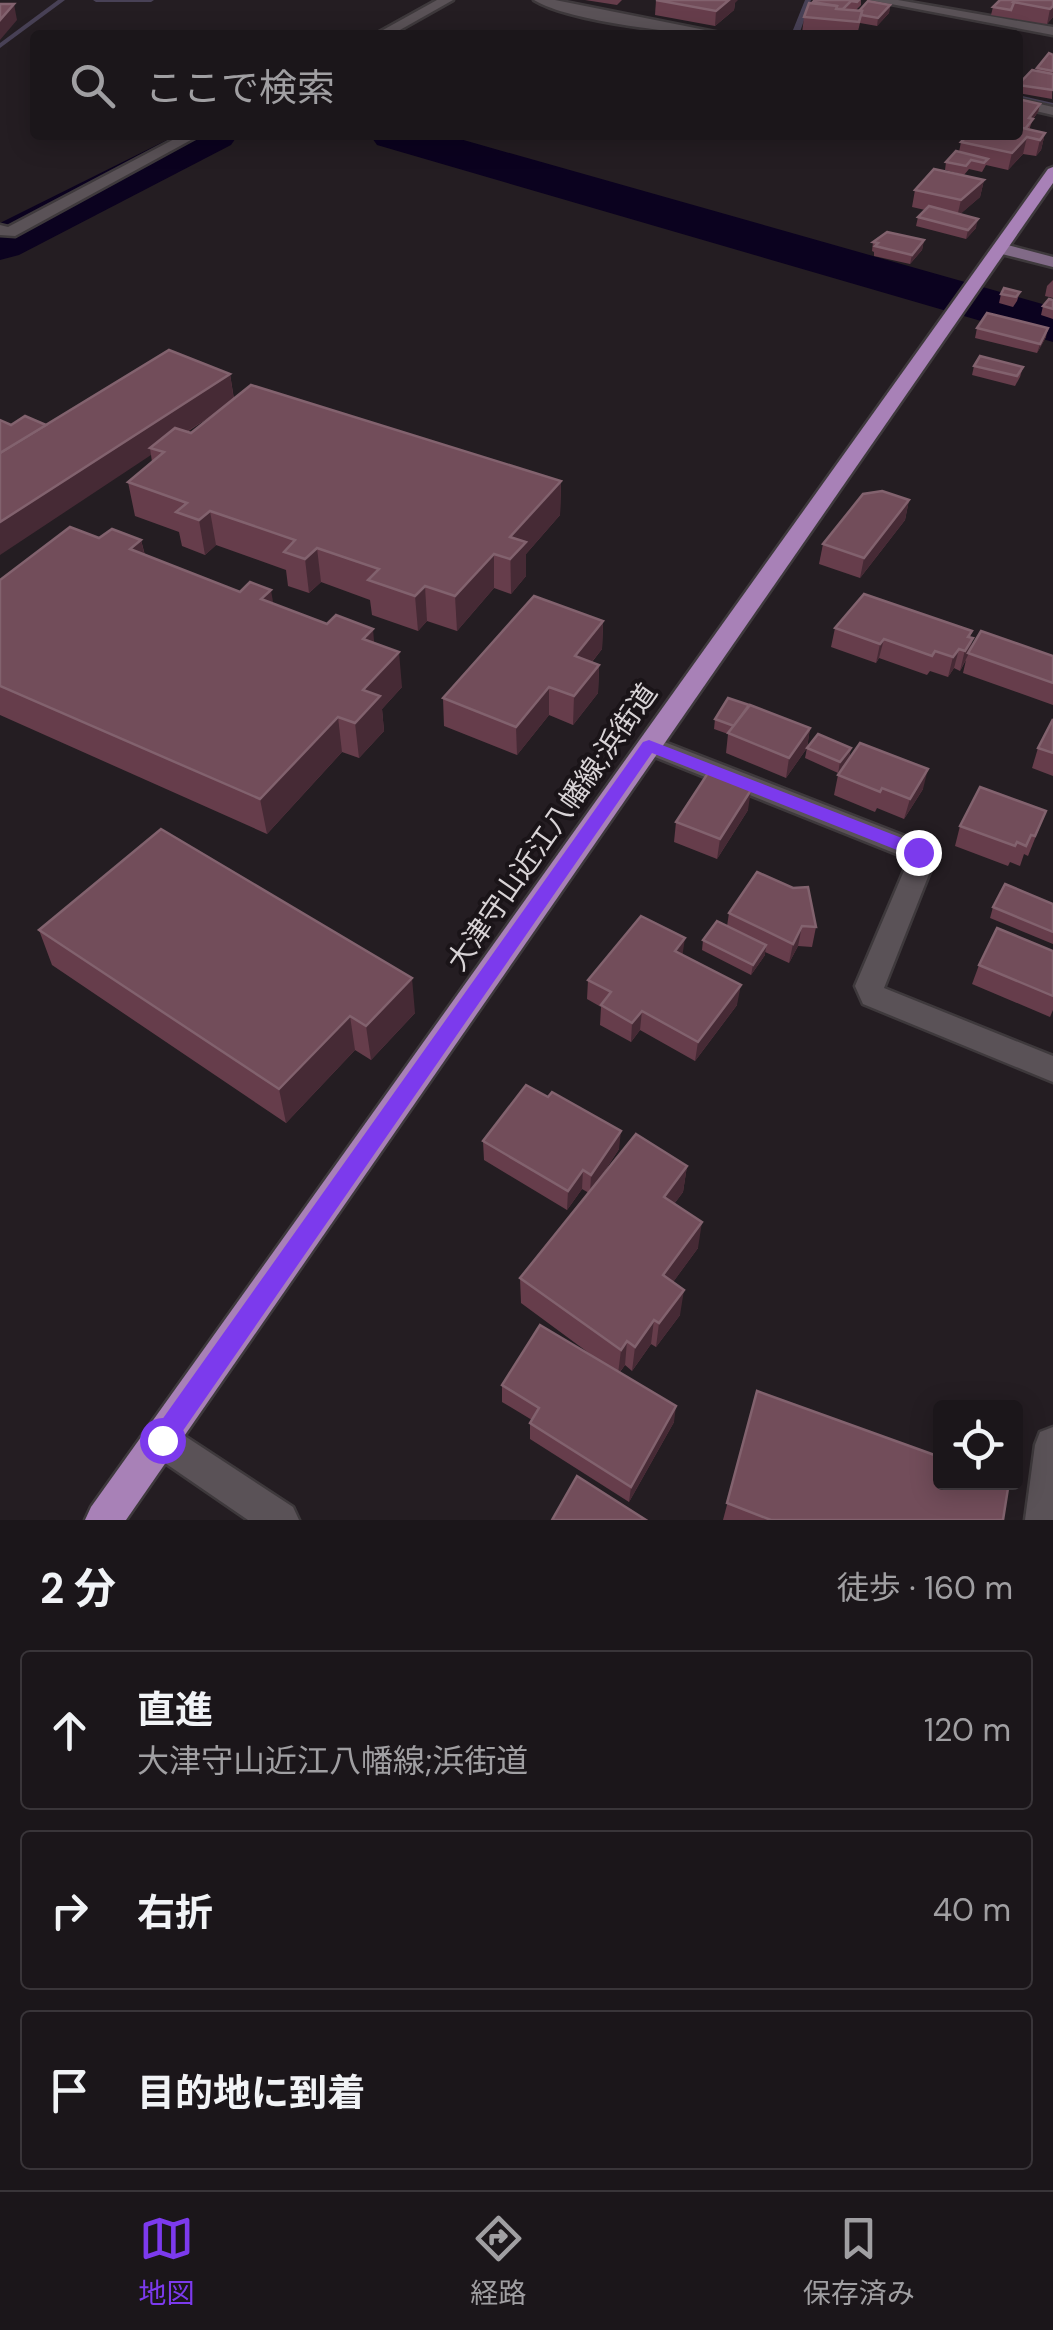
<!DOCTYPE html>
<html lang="ja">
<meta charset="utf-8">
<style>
body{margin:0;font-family:"DM Sans","Noto Sans JP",sans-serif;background:#282327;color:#f1f3f6}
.controls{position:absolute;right:30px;bottom:30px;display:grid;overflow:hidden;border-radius:10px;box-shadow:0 5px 25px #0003}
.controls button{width:90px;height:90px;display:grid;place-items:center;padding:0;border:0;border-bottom:2px solid #393539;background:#1b161a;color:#f1f3f6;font:50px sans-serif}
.stop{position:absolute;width:30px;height:30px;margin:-22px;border:8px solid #7c3aed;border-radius:50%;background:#fff}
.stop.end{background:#7c3aed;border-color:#fff;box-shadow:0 2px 10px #0008}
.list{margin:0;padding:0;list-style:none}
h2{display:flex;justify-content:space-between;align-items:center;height:130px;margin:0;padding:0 40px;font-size:42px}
h2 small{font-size:32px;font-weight:400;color:#a09fa2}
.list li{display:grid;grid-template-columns:65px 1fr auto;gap:30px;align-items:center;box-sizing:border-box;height:160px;margin:0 20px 20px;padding:0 20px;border:2px solid #393539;border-radius:10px}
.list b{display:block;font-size:38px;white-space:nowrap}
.list p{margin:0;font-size:32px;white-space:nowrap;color:#a09fa2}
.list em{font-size:32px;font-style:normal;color:#a09fa2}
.icon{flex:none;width:55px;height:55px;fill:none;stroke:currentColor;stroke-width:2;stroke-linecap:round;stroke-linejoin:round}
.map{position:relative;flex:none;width:1053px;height:1520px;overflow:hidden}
.search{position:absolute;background:#1b161a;box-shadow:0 5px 25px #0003;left:30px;right:30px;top:30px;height:110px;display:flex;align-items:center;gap:25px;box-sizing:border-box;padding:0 35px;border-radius:10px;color:#a09fa2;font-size:38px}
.sheet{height:670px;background:#1b161a}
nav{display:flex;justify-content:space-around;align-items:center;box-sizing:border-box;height:140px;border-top:2px solid #393539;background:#1b161a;font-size:28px;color:#a09fa2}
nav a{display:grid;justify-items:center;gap:5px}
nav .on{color:#7c3aed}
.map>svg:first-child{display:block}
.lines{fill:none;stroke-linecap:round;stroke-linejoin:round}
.stream{fill:#484156;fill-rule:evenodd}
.river{fill:#0b021f;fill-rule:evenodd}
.minor-casing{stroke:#3e393c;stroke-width:5}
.secondary-casing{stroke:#3e393c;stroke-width:5}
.primary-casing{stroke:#3e393c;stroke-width:5}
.minor{fill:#5a5257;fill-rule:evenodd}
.secondary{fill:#816a87;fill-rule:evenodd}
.primary{fill:#a881b7;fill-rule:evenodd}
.wall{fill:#663d4b;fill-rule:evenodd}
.shaded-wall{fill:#462a35}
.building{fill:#724d5a;stroke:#82626e;stroke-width:2.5}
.route{fill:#7c3aed}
.labels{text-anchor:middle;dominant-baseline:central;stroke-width:8;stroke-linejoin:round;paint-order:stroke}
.street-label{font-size:28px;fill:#d8d3d6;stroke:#1a1418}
</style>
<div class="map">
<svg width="1053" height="1520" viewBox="0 0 1053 1520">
<rect width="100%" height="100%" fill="#241d22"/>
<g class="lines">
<g class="stream">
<path d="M 58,0 L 65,0 L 0,48 L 0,43 Z"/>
<path d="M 93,0 L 154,0 L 151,2 L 96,2 Z"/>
<path d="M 805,0 L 811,0 L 799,35 L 791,35 Z"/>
<path d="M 1018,95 L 1053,103 L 1053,107 L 1018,99 Z"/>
<path d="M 4,243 L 9,246 L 0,252 L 0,245 Z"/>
</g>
<g class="river">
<path d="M 177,135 L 238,135 L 231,145 L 19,255 L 0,260 L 0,223 Z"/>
<path d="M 370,135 L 446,135 L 1053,307 L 1053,342 L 377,145 Z"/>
</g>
<defs>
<g id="minor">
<path d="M 437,0 L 453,0 L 391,35 L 374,35 Z"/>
<path d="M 534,0 L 555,0 L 730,35 C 685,35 570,22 534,0 Z"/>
<path d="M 870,0 L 898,0 L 1053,27 L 1053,35 Z"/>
<path d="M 1018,99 L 1053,107 L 1053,115 L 1018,107 Z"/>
<path d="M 182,135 L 200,135 L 15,236 L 0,235 L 0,225 L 8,227 Z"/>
<path d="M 649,736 L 928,845 L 935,859 L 884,988 L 1053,1056 L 1053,1082 L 863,1004 L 855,986 L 909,859 L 640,751 L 637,745 Z"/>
<path d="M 162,1421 L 293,1507 L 299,1520 L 248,1520 L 149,1452 L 144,1439 L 149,1426 Z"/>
<path d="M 1053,1427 L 1053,1520 L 1025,1520 L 1035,1445 L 1040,1432 Z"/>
</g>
<path id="secondary" d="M 1000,243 L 1053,257 L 1053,267 L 994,252 L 992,248 Z"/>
<path id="primary" d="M 1053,167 L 1053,183 L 126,1520 L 85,1520 L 91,1507 L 1048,169 Z"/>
</defs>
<use href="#minor" class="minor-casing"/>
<use href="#secondary" class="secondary-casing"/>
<use href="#primary" class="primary-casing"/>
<use href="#minor" class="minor"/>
<use href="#secondary" class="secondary"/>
<use href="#primary" class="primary"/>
</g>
<g class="wall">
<path d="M 585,0 L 622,0 L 617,5 Z"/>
<path d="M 656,0 L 735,3 L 734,10 L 715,26 L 655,15 Z"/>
<path d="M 861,0 L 861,5 L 856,10 L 848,10 L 859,11 L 890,5 L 889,13 L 877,26 L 860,23 L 857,35 L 802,33 L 804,17 L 809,3 Z"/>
<path d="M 1000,0 L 1053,0 L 1053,17 L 1047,24 L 991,15 L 993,7 Z"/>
<path d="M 1053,55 L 1052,99 L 1018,93 L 1018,85 L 1036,71 L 1037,68 Z"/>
<path d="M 1040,104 L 1038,112 L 1033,119 L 1029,130 L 1045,133 L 1041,150 L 1036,156 L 1023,154 L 1008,170 L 986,165 L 982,172 L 969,169 L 964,175 L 945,170 L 946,162 L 959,152 L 961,142 Z"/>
<path d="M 984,180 L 980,197 L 960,214 L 976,228 L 966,239 L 916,226 L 918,217 L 925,210 L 912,207 L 915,190 Z"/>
<path d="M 924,240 L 922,250 L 910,264 L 874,256 L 874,252 L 872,251 L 873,242 Z"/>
<path d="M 1053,280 L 1053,298 L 1045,296 L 1047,286 Z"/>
<path d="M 1020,292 L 1017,301 L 1013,307 L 999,303 L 1001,294 Z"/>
<path d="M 1053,300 L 1053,319 L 1041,315 L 1043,306 Z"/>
<path d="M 977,328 L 1046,337 L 1037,353 L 975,338 Z"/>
<path d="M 974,366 L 1023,367 L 1020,377 L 1015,386 L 972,375 Z"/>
<path d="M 230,374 L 234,399 L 561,481 L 560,515 L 526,554 L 526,576 L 511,594 L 494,588 L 457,631 L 427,621 L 418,631 L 372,615 L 370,600 L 321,582 L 309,593 L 288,586 L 286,570 L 216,545 L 205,555 L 182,546 L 179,532 L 135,516 L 128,482 L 152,462 L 151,455 L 11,425 L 46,425 ZM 221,409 L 191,433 L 187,432 L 202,422 Z"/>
<path d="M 909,500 L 905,520 L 860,578 L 819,564 L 823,544 Z"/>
<path d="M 99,538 L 141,540 L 145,555 L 374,643 L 402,687 L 382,709 L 384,731 L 359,758 L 342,752 L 267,834 L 0,715 L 0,580 Z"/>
<path d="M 603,621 L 602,649 L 592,662 L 599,665 L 598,693 L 573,725 L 549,715 L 517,755 L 444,726 L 443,698 Z"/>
<path d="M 835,628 L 972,631 L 970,637 L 973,638 L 969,651 L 1053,656 L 1053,705 L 963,673 L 966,660 L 960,671 L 954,668 L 948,677 L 930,671 L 927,675 L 879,658 L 876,663 L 831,647 Z"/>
<path d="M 715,719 L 810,728 L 807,748 L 786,778 L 726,753 L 728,734 L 714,729 Z"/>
<path d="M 1053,719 L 1053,776 L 1032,768 L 1038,748 Z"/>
<path d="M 807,748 L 851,748 L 849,758 L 838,773 L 805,758 Z"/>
<path d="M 838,775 L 923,789 L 904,819 L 877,808 L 875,812 L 834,795 Z"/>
<path d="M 748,810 L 717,859 L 674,842 L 676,822 Z"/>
<path d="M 1046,811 L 1028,856 L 1024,854 L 1020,866 L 1010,862 L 1008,866 L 955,846 L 960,826 Z"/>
<path d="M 1053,904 L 1053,944 L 990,918 L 993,907 Z"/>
<path d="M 729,913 L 816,927 L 812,947 L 798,946 L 789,963 L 765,952 L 765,955 L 751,975 L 702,950 L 703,940 L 727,926 Z"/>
<path d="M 39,930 L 415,1013 L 371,1060 L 355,1050 L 286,1123 L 52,965 Z"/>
<path d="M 1053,951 L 1053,1010 L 1050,1017 L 972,984 L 979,965 Z"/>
<path d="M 683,955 L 737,1005 L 695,1061 L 640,1030 L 631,1042 L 600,1025 L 601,1007 L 587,999 L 588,980 Z"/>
<path d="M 483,1141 L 619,1149 L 593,1189 L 687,1166 L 683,1192 L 674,1204 L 698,1248 L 673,1282 L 680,1315 L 656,1347 L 651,1344 L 632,1371 L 625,1365 L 620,1372 L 674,1422 L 629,1502 L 530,1439 L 530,1423 L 532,1420 L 502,1402 L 502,1385 L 601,1362 L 521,1303 L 520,1278 L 589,1193 L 582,1189 L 567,1210 L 484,1160 Z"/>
<path d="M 757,1391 L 1003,1520 L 723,1520 Z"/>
</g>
<g class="shaded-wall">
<path d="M 729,0 L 738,0 L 735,3 L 734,10 L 715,26 L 716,11 Z"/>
<path d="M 14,4 L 17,20 L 0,40 L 0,20 Z"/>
<path d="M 890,5 L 889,13 L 877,26 L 878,18 Z"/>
<path d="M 1053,6 L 1053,17 L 1047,24 L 1050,9 Z"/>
<path d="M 1040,104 L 1038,112 L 1027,126 L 1029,118 Z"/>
<path d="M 1045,133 L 1041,150 L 1036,156 L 1040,140 Z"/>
<path d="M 1027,137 L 1023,154 L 1008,170 L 1012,153 Z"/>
<path d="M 984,180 L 980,197 L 957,217 L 961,200 Z"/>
<path d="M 978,219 L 976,228 L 966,239 L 968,230 Z"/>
<path d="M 924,240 L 922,250 L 910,264 L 912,255 Z"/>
<path d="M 1048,328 L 1046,337 L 1037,353 L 1040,344 Z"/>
<path d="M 230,374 L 234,401 L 158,450 L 150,448 L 151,455 L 0,555 L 0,522 Z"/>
<path d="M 561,481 L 560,515 L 526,554 L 526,576 L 511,594 L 510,537 Z"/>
<path d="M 909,500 L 905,520 L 860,578 L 864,558 Z"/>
<path d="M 210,511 L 216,545 L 205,555 L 199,520 Z"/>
<path d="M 141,540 L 149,574 L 130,549 Z"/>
<path d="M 317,548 L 321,582 L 309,593 L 305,559 Z"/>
<path d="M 494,554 L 494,588 L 457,631 L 455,596 Z"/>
<path d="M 425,586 L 427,621 L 418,631 L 415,596 Z"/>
<path d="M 271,590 L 277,625 L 261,599 Z"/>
<path d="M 603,621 L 602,649 L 574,684 L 575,656 Z"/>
<path d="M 373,629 L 376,664 L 363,639 Z"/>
<path d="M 972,631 L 967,647 L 973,638 L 969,653 L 960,671 L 968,637 Z"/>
<path d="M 884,639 L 879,658 L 876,663 L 880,644 Z"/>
<path d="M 959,649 L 954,668 L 948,677 L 953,657 Z"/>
<path d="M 399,652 L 402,687 L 382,709 L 384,731 L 359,758 L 355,723 L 363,690 Z"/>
<path d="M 599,665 L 598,693 L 573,725 L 574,696 Z"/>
<path d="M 549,687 L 549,715 L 517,755 L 516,727 Z"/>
<path d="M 338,717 L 342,752 L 267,834 L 260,799 Z"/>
<path d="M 810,728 L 807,748 L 786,778 L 789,758 Z"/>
<path d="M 851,748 L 849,758 L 838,773 L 840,762 Z"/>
<path d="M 928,769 L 923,789 L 904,819 L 910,799 Z"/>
<path d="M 751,790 L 748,810 L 717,859 L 720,839 Z"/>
<path d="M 802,926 L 798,946 L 789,963 L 793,944 Z"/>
<path d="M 685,938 L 682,958 L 675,951 Z"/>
<path d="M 766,945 L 765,955 L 751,975 L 753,965 Z"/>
<path d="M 412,978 L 415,1013 L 371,1060 L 366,1026 Z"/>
<path d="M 741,985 L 737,1005 L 695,1061 L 698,1042 Z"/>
<path d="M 642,1011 L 640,1030 L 631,1042 L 632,1023 Z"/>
<path d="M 350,1016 L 355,1050 L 286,1123 L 279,1089 Z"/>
<path d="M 621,1131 L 619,1149 L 590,1193 L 591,1175 Z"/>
<path d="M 687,1166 L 683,1192 L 660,1223 L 664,1197 Z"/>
<path d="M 583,1170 L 582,1189 L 567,1210 L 568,1191 Z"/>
<path d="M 702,1222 L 698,1248 L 660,1300 L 663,1275 Z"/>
<path d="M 684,1290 L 680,1315 L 656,1347 L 659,1323 Z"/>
<path d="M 654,1320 L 651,1344 L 632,1371 L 635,1347 Z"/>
<path d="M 627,1341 L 625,1365 L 618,1374 L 621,1350 Z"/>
<path d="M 676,1406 L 674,1422 L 629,1502 L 631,1487 Z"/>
</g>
<g class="building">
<path d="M 656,0 L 729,0 L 716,11 Z"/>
<path d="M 815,0 L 859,0 L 857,2 L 851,1 L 843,9 L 836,9 L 837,6 L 813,2 Z"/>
<path d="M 1000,0 L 1015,0 L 1011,10 L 993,7 Z"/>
<path d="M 1015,0 L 1053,0 L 1053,6 L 1050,9 L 1013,2 Z"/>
<path d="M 868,1 L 890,5 L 878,18 L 861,15 L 862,11 L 859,11 Z"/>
<path d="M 809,3 L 837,6 L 836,9 L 862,11 L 859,22 L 804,17 Z"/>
<path d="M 0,4 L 14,4 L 0,20 Z"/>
<path d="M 1049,53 L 1053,55 L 1053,71 L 1037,68 Z"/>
<path d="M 1032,70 L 1053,74 L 1053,90 L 1018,85 Z"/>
<path d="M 1018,99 L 1040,104 L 1029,118 L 1033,119 L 1025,129 L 1018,127 Z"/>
<path d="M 1018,127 L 1045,133 L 1040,140 L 1027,137 L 1012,153 L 961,142 L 968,135 L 1018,135 Z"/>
<path d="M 956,151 L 988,159 L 984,163 L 971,160 L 966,166 L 946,162 Z"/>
<path d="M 934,169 L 984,180 L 961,200 L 915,190 Z"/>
<path d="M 929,206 L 978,219 L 968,230 L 918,217 Z"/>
<path d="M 887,232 L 924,240 L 912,255 L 875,246 L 878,243 L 873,242 Z"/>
<path d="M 1004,288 L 1020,292 L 1016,297 L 1001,294 Z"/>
<path d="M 1049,299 L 1053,300 L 1053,309 L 1043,306 Z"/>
<path d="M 987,313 L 1048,328 L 1040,344 L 977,328 Z"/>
<path d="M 169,350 L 230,374 L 0,522 L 0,453 Z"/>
<path d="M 980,356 L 1023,367 L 1017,376 L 974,366 Z"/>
<path d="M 251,385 L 561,481 L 510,537 L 526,542 L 510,559 L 494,554 L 455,596 L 425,586 L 415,596 L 368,580 L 379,569 L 317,548 L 305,559 L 284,552 L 295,540 L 210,511 L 199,520 L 176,512 L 187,503 L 128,482 L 164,452 L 150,448 L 175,428 L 191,433 Z"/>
<path d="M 25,416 L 46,425 L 0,453 L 0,420 L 11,425 Z"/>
<path d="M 882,491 L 909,500 L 864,558 L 823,544 L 863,494 Z"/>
<path d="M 70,527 L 99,538 L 112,529 L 141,540 L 130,549 L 240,592 L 250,582 L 271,590 L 261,599 L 327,624 L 336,615 L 373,629 L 363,639 L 399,652 L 363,690 L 380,696 L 355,723 L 338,717 L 260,799 L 0,686 L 0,580 Z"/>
<path d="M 864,594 L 972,631 L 968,637 L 973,638 L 965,651 L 959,649 L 953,657 L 935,651 L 932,656 L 884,639 L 880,644 L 835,628 Z"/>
<path d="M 534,596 L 603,621 L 575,656 L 599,665 L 574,696 L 549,687 L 516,727 L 443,698 Z"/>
<path d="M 981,631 L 1053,656 L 1053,683 L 968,653 Z"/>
<path d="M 728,698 L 749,705 L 734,726 L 715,719 Z"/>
<path d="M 750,705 L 810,728 L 789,758 L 728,733 Z"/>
<path d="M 1053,719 L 1053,753 L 1038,748 Z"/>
<path d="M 818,734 L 851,748 L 840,762 L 807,748 Z"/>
<path d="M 860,743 L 928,769 L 910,799 L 882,788 L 880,792 L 838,775 Z"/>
<path d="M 708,773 L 751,790 L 720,839 L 676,822 Z"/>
<path d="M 980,787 L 1046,811 L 1035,836 L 1031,835 L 1026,846 L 1017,842 L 1015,846 L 960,826 Z"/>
<path d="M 161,829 L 412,978 L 366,1026 L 350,1016 L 279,1089 L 39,930 Z"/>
<path d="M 757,872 L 793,888 L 808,887 L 816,927 L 802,926 L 793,944 L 729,913 Z"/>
<path d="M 1005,884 L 1053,904 L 1053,932 L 993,907 Z"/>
<path d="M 641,916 L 685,938 L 675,951 L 741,985 L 698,1042 L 642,1011 L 632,1023 L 601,1005 L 611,992 L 588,980 Z"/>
<path d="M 717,921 L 766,945 L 753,965 L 703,940 Z"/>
<path d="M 997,928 L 1053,951 L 1053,996 L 979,965 Z"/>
<path d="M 526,1085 L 548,1097 L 552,1092 L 621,1131 L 591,1175 L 583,1170 L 568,1191 L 483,1141 Z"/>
<path d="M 636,1134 L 687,1166 L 664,1197 L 702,1222 L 663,1275 L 684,1290 L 659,1323 L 654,1320 L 635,1347 L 627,1341 L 621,1350 L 520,1278 Z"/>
<path d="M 540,1325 L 676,1406 L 631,1487 L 530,1423 L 539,1408 L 502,1385 Z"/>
<path d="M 757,1391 L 940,1457 L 940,1482 L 1009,1482 L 1003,1520 L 771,1520 L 727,1503 Z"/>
<path d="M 577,1476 L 646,1520 L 552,1520 Z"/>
</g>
<path class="route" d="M 649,740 L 925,847 L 927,852 L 925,856 L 912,856 L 652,753 L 171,1448 L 162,1451 L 154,1448 L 151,1440 L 154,1431 L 643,742 Z"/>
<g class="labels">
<g class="street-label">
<text transform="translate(552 827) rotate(-55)">大津守山近江八幡線;浜街道</text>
</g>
</g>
</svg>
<div class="controls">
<button><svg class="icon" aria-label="locate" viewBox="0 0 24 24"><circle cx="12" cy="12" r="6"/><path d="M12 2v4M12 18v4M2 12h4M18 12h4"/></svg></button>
</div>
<div class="stop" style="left:162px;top:1440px"></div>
<div class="stop end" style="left:918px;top:852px"></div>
<div class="search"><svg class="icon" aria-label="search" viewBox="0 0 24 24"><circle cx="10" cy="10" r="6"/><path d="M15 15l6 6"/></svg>ここで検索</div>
</div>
<section class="sheet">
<h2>2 分<small>徒歩 · 160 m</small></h2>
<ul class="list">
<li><svg class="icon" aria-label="ahead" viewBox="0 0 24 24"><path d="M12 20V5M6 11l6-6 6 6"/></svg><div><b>直進</b><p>大津守山近江八幡線;浜街道</p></div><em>120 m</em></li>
<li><svg class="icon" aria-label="right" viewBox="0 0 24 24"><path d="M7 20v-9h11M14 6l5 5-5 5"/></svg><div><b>右折</b></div><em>40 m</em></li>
<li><svg class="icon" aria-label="arrive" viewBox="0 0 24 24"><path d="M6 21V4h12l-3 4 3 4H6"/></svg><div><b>目的地に到着</b></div></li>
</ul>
</section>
<nav>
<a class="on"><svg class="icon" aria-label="map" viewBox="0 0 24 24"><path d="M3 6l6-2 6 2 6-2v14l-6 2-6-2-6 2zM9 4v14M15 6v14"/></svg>地図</a>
<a><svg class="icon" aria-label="directions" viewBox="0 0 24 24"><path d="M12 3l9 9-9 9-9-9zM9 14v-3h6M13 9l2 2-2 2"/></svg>経路</a>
<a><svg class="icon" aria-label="saved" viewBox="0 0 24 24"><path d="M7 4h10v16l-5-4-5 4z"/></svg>保存済み</a>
</nav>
